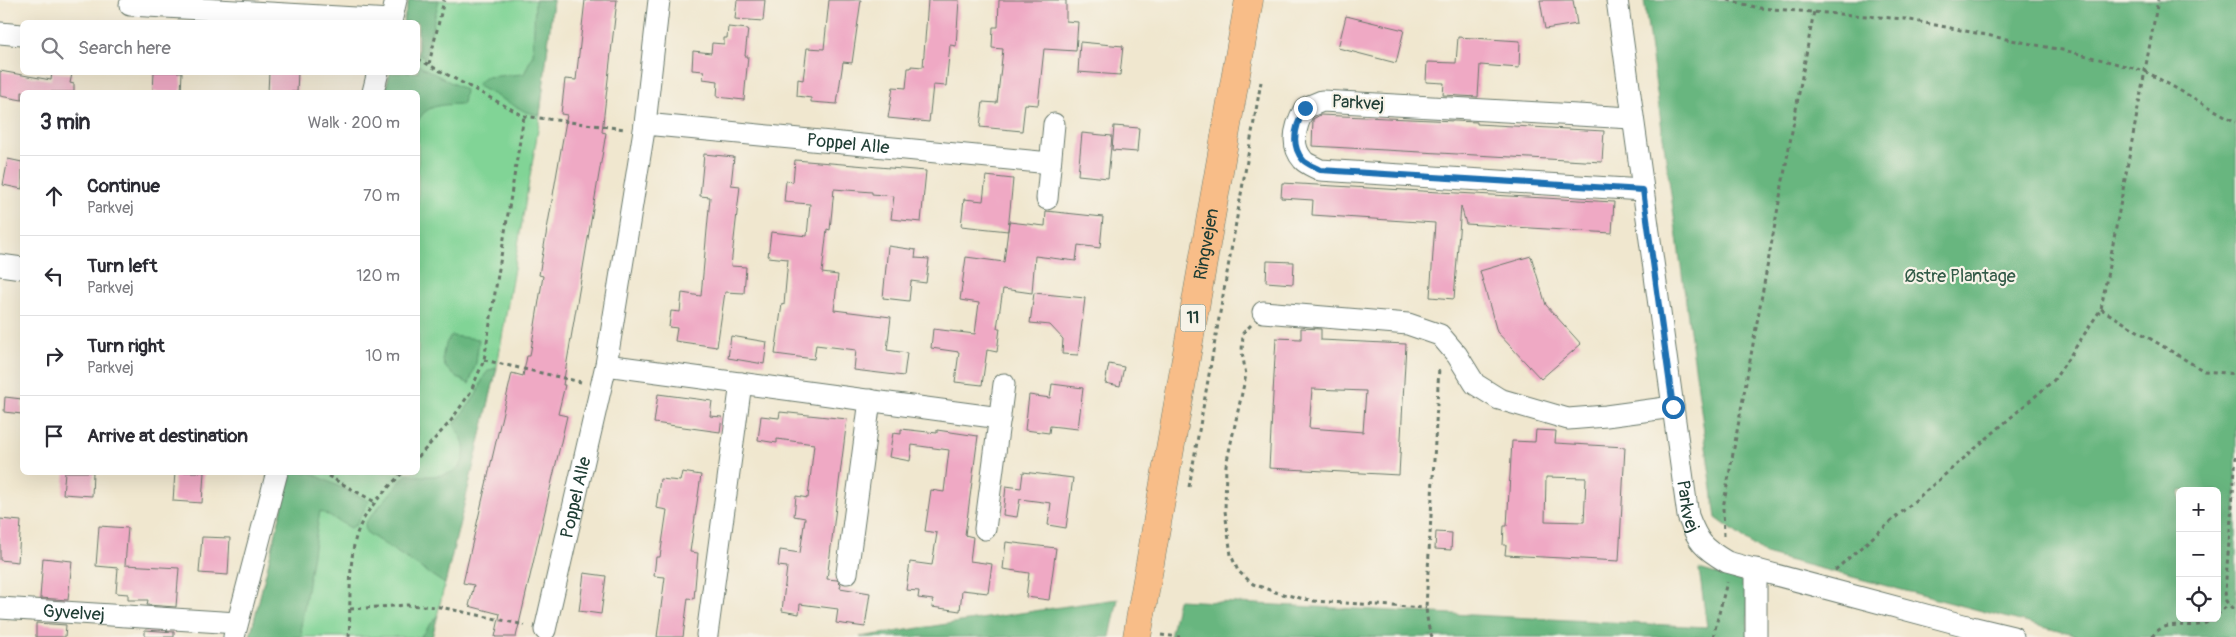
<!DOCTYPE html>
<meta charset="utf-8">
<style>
body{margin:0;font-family:Pangolin,sans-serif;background:#f7f7f7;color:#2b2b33}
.controls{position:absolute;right:15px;bottom:15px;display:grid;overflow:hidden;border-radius:8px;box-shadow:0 5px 20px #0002}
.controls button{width:45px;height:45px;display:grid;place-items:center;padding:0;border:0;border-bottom:1px solid #e1e1e2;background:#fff;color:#2b2b33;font:25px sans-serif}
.stop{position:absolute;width:15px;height:15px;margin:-11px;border:4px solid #1f6fb2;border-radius:50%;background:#fff}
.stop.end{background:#1f6fb2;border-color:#fff;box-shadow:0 1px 5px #0008}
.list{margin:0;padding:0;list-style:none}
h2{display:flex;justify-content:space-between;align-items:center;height:65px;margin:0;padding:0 20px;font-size:21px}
h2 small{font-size:16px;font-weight:400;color:#7c7c81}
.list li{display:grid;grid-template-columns:32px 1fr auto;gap:15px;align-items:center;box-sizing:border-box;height:80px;padding:0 20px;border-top:1px solid #e1e1e2}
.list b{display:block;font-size:19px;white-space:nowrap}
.list p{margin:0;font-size:16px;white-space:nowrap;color:#7c7c81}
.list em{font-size:16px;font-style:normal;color:#7c7c81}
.icon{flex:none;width:28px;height:28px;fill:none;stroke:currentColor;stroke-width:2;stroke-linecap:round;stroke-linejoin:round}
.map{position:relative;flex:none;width:2236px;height:637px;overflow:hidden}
.search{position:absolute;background:#fff;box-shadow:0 5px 20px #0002;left:20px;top:20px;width:400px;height:55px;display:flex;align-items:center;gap:12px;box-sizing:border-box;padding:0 18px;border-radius:8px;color:#7c7c81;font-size:19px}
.panel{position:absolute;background:#fff;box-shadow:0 5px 20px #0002;left:20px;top:90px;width:400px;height:385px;border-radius:8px}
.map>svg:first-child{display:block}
.green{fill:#81d496;stroke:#508865}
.forest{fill:#68b67f;stroke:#447a5a;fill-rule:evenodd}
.building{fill:#efa9c4;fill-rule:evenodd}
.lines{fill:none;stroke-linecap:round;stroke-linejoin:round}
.minor-casing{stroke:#68786a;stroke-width:23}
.major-casing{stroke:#68786a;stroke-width:29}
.path{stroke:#68786a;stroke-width:3;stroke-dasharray:4 4;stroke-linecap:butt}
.minor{stroke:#fff;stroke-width:21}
.major{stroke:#f8bd88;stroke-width:28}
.route{stroke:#1f6fb2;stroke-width:6}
.labels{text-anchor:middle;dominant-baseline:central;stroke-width:4.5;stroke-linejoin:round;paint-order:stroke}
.shield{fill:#f7f3e8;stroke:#60746a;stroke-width:1}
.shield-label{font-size:16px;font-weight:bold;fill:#1f3d34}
.street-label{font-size:18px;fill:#1f3d34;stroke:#f7f3e8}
.park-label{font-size:18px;fill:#335b48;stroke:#f7f3e8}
</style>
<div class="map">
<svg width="2236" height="637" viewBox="0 0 2236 637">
<rect width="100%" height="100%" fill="#f7f3e8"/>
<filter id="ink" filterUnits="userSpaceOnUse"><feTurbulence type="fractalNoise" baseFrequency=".02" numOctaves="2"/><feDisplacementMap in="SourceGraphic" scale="10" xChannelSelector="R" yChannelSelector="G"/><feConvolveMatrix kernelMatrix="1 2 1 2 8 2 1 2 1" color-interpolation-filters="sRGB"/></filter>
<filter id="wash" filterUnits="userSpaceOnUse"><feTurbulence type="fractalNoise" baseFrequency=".0096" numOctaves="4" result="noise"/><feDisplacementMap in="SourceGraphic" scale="20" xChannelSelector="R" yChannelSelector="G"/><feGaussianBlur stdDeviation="1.12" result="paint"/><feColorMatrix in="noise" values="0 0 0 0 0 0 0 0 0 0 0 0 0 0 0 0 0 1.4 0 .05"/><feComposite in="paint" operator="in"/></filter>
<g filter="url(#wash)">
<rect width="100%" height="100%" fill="#f0e7cf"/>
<path class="green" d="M 409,0 L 553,0 L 539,124 L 496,372 L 432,637 L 250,637 L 291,473 L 418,472 L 418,92 L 385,92 L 390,73 L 418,72 L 418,22 L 403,22 Z"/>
<g class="forest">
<path d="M 409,0 L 439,0 L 425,57 L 418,54 L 418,22 L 403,22 Z"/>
<path d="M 535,0 L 553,0 L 540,115 L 526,112 L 476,85 L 485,77 L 524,74 L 533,54 Z"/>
<path d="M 1644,0 L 2236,0 L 2236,637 L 2081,637 L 1765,554 L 1716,518 ZM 2180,491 L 2217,491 L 2217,618 L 2180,618 Z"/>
<path d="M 418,65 L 465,90 L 463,104 C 445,105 427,103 418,121 L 418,92 L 385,92 L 390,73 L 418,72 Z"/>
<path d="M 451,336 L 479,339 L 476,363 L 469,384 C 455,376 438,369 444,350 C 446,344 447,340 451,336 Z"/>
<path d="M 497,368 L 496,372 L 445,584 L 366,532 L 365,523 L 406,475 C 430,476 469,482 464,445 C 463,439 457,431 454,425 L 476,395 L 484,376 L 489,370 Z"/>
<path d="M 291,472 L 311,473 L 369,501 L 356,525 L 351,528 L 320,511 L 301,626 L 302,637 L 250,637 Z"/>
<path d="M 1699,569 L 1748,583 L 1748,637 L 1170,637 L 1178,600 L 1707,627 Z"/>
<path d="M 1118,599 L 1110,637 L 860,637 L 1081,604 Z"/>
<path d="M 438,615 L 432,637 L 420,637 Z"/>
</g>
<g id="blocks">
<g class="building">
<path d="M 585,0 L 617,0 L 602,132 L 606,133 L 563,385 L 565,385 L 558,414 L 567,416 L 516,637 L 495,637 L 500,614 L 469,606 L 474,585 L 463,583 L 512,373 L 523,376 L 527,356 L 530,356 L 543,276 L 539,275 L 567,115 L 561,114 L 565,79 L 576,80 Z"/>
<path d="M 737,0 L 765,0 L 763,21 L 735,19 Z"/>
<path d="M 829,0 L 861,0 L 852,63 L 843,62 L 837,104 L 811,102 L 811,98 L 797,96 L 798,79 L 803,80 L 807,48 L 824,49 Z"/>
<path d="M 928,0 L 959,0 L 956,46 L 950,45 L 946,86 L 933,85 L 929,122 L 888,118 L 893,87 L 906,88 L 908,68 L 911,68 L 911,66 L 923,67 Z"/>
<path d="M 999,0 L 1066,0 L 1066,21 L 1078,22 L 1076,51 L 1044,49 L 1038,105 L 1025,104 L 1022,131 L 980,127 L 983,102 L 997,103 L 1003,49 L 992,48 L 993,27 L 998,27 Z"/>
<path d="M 1540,0 L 1573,0 L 1577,24 L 1545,29 Z"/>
<path d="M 1346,16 L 1404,30 L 1396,63 L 1338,48 Z"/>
<path d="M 728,27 L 748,29 L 745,56 L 748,56 L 744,100 L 717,97 L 718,81 L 703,79 L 704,71 L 692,70 L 693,51 L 711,53 L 712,43 L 724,44 L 724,38 L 727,38 Z"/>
<path d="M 1458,37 L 1520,41 L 1519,68 L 1480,65 L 1478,97 L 1443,95 L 1444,83 L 1426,82 L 1427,62 L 1456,63 Z"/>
<path d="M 1080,42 L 1123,46 L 1120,75 L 1078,72 Z"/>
<path d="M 0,71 L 51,80 L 52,72 L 72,74 L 70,83 L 74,84 L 74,92 L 22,92 L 22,100 L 0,96 Z"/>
<path d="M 154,72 L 182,72 L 181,92 L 153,92 Z"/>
<path d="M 269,72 L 298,72 L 297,92 L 268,92 Z"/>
<path d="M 1320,115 L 1477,122 L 1477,124 L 1604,131 L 1602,162 L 1312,146 L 1313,119 Z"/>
<path d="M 1114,126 L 1139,128 L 1137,152 L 1112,150 Z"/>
<path d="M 1082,133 L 1112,136 L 1108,178 L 1078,175 Z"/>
<path d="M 704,154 L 734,157 L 731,185 L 740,186 L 731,266 L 746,267 L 744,293 L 725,292 L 717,347 L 675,341 L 677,328 L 669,327 L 671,311 L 680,312 L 682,293 L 701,296 L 710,197 L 700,196 Z"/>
<path d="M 8,159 L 22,162 L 22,189 L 3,185 Z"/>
<path d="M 795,160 L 926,171 L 921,222 L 891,219 L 894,196 L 872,194 L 872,192 L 834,189 L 830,230 L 827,229 L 822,273 L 838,275 L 834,310 L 891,317 L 887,350 L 907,353 L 904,376 L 854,370 L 856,350 L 816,345 L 814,359 L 775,354 L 782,304 L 784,305 L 788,259 L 768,257 L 771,232 L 807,236 L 810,204 L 784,202 L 786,181 L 793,182 Z"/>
<path d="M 986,176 L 1013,179 L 1008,231 L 961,226 L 964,199 L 983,201 Z"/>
<path d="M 1282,183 L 1614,202 L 1612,233 L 1466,224 L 1461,206 L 1454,299 L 1430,297 L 1435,223 L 1312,215 L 1313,200 L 1281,198 Z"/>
<path d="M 1046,211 L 1103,217 L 1100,248 L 1078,245 L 1076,261 L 1035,256 L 1032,293 L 1003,289 L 997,328 L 1000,328 L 997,352 L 987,350 L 982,385 L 955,382 L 959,352 L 931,348 L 933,329 L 975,334 L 979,303 L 960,300 L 966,257 L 1004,262 L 1009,222 L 1045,226 Z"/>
<path d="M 888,246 L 916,250 L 915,258 L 929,259 L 926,283 L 911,281 L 909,301 L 883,298 Z"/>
<path d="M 1531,256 L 1546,305 L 1581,344 L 1541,379 L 1497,332 L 1480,271 Z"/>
<path d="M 1267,261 L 1294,262 L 1293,284 L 1266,282 Z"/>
<path d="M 1034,293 L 1085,298 L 1078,355 L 1062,354 L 1063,339 L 1050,325 L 1030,323 Z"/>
<path d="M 1301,328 L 1321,329 L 1321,340 L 1406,344 L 1399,475 L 1269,468 L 1276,338 L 1301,339 ZM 1312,389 L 1366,391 L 1363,432 L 1309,428 Z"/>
<path d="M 731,336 L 767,342 L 764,364 L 728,358 Z"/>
<path d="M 1109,364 L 1124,367 L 1120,386 L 1105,383 Z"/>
<path d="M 1052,384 L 1083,388 L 1078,429 L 1050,426 L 1049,433 L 1025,430 L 1029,395 L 1050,398 Z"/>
<path d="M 658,394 L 712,401 L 710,416 L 722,417 L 720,432 L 654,423 Z"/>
<path d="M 5,397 L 22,399 L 22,414 L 4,412 Z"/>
<path d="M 780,412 L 847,419 L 827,579 L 837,580 L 841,584 L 840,588 L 870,593 L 865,627 L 836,623 L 838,609 L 800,604 L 799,614 L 782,611 L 787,567 L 778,566 L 780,550 L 800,553 L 805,518 L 794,516 L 796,496 L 808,498 L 814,444 L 777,439 L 777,443 L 758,440 L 761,416 L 779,418 Z"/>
<path d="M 901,429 L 937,433 L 937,430 L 978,436 L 965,535 L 973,537 L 970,561 L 992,564 L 988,593 L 962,590 L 960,611 L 932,607 L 933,600 L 918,598 L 919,591 L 906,590 L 910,562 L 932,565 L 937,533 L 925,531 L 931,490 L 944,492 L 949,450 L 912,445 L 910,461 L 889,457 L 893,433 L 901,434 Z"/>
<path d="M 1536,430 L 1556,431 L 1555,443 L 1625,447 L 1619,561 L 1505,555 L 1506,545 L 1503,545 L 1504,526 L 1507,526 L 1512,441 L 1535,442 ZM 1546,477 L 1586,478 L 1584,522 L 1545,521 Z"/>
<path d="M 65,472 L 93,472 L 92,496 L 63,494 Z"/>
<path d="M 175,472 L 204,472 L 202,503 L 173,501 Z"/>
<path d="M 682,472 L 701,475 L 690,552 L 698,553 L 694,599 L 688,598 L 683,637 L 657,637 L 665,577 L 654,576 L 656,557 L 660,557 L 667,510 L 656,508 L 660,479 L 680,481 Z"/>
<path d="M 1023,472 L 1073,478 L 1066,528 L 1048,525 L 1051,503 L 1020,499 L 1017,517 L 1003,515 L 1006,486 L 1021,488 Z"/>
<path d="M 0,519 L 21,521 L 18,562 L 0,560 Z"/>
<path d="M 99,526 L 128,528 L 125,565 L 179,568 L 176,607 L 147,605 L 148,600 L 128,600 L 128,594 L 116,593 L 118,568 L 96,566 Z"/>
<path d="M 1436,532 L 1452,533 L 1451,550 L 1435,549 Z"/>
<path d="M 202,537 L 230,538 L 228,575 L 199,573 Z"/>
<path d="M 1006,542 L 1056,548 L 1049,600 L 1026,597 L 1029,573 L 1003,569 Z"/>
<path d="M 43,558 L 72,561 L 68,600 L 40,598 Z"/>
<path d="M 584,573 L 606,576 L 601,614 L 579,611 Z"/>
<path d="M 36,623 L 66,625 L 65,637 L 36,637 Z"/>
<path d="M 145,630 L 174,632 L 174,637 L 145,637 Z"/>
</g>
</g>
</g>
<g filter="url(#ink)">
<use href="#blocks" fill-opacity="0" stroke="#68786a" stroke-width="1"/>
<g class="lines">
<defs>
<g id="minor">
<path id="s1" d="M 1617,0 L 1688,516 C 1698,542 1703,548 1727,562 L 1967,626 L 2013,637"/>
<path d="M 130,5 L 391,20"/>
<path d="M 391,22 L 396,0"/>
<path d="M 0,33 L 22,35"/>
<path d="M 373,92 L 378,72"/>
<path d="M 1632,118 L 1322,101 L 1305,108 C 1296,124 1289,144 1303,160 C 1306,164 1315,167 1320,170 L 1643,190"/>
<path id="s2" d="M 645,124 L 1050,163"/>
<path d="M 1047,199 L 1054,124"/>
<path d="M 0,265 L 22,268"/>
<path d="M 1263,312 L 1408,324 L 1440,335 L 1457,355 L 1475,384 L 1499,399 L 1568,419 L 1606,416 L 1673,407"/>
<path d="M 606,365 L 1000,418"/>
<path d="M 985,529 L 1004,384"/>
<path d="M 847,573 L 870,400"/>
<path id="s3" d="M 0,608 L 237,623"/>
<path id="s4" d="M 545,630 L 606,365 L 645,124 L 659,0"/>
<path d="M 707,635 L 741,383"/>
<path d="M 234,637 L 277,472"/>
<path d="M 1756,637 L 1756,569"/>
</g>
<g id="major">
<path id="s5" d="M 1137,637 L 1249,0"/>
</g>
</defs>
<use href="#minor" class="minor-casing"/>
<use href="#major" class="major-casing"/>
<g class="path">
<path d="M 1728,0 L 1759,8 L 1905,19 L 2072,52 L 2145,71 L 2236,122"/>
<path d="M 418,59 L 524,116 L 624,129"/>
<path d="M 429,64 L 444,0"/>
<path d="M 2101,309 L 2204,371 L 2236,374"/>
<path d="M 1251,325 L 1243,333 L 1242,352 L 1246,375 L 1226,465 L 1225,511 L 1231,555 L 1238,571 L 1253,584 L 1278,593 L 1314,601 L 1426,608"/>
<path d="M 484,360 L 581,382"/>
<path d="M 2236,456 L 2225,591 L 2226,601 L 2232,608 L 2236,609"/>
<path d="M 418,457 L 450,422 L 470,393 L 484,360 L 524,116"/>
<path d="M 321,472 L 375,502"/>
<path d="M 1189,487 L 1261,82"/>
<path d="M 1724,536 L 1723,508 L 1814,11"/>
<path d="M 1835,570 L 2054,380 L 2101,309 L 2158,0"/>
<path d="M 350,609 L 407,605 L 440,607 L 525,625"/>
<path d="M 2217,615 L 2229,604"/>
<path d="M 1161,635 L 1180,637"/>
<path d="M 349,637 C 351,606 347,553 360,526 C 369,506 387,489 403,472"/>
<path d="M 1432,637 L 1428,625 L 1426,608 L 1439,367"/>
<path d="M 1713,637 L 1727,582"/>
<path d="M 2152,637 C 2167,614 2196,635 2214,618"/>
</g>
<use href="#minor" class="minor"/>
<use href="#major" class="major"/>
</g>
</g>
<g class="lines" filter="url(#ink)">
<path class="route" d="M 1305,108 C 1296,124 1289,144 1303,160 C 1306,164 1315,167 1320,170 L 1643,190 L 1673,407"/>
</g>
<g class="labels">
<rect class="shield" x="1180.5" y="304.5" width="25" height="27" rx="4"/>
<g class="shield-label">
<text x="1193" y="318">11</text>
</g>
<g class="street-label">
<text transform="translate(1358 103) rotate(3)">Parkvej</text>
<text stroke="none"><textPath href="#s2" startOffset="204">Poppel Alle</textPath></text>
<text stroke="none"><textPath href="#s5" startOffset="399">Ringvejen</textPath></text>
<text stroke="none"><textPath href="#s4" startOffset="136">Poppel Alle</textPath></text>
<text stroke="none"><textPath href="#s1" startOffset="511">Parkvej</textPath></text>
<text stroke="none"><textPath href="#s3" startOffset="74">Gyvelvej</textPath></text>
</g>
<g class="park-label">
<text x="1960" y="276">Østre Plantage</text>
</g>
</g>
</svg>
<div class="controls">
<button>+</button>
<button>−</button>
<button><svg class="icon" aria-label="locate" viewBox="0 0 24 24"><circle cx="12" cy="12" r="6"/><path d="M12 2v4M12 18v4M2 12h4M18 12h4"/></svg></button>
</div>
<div class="stop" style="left:1673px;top:407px"></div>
<div class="stop end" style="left:1305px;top:108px"></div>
<div class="search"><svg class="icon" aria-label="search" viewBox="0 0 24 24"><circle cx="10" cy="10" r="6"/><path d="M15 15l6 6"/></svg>Search here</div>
<section class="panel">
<h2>3 min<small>Walk · 200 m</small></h2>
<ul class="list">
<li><svg class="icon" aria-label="ahead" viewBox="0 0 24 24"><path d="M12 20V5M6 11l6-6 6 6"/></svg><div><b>Continue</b><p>Parkvej</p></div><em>70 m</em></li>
<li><svg class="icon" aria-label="left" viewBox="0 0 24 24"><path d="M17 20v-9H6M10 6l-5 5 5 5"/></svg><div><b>Turn left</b><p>Parkvej</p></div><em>120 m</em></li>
<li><svg class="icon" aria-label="right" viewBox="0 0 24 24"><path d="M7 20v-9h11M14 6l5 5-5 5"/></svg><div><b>Turn right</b><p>Parkvej</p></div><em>10 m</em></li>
<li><svg class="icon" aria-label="arrive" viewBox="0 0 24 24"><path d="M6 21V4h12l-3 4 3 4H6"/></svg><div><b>Arrive at destination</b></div></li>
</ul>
</section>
</div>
